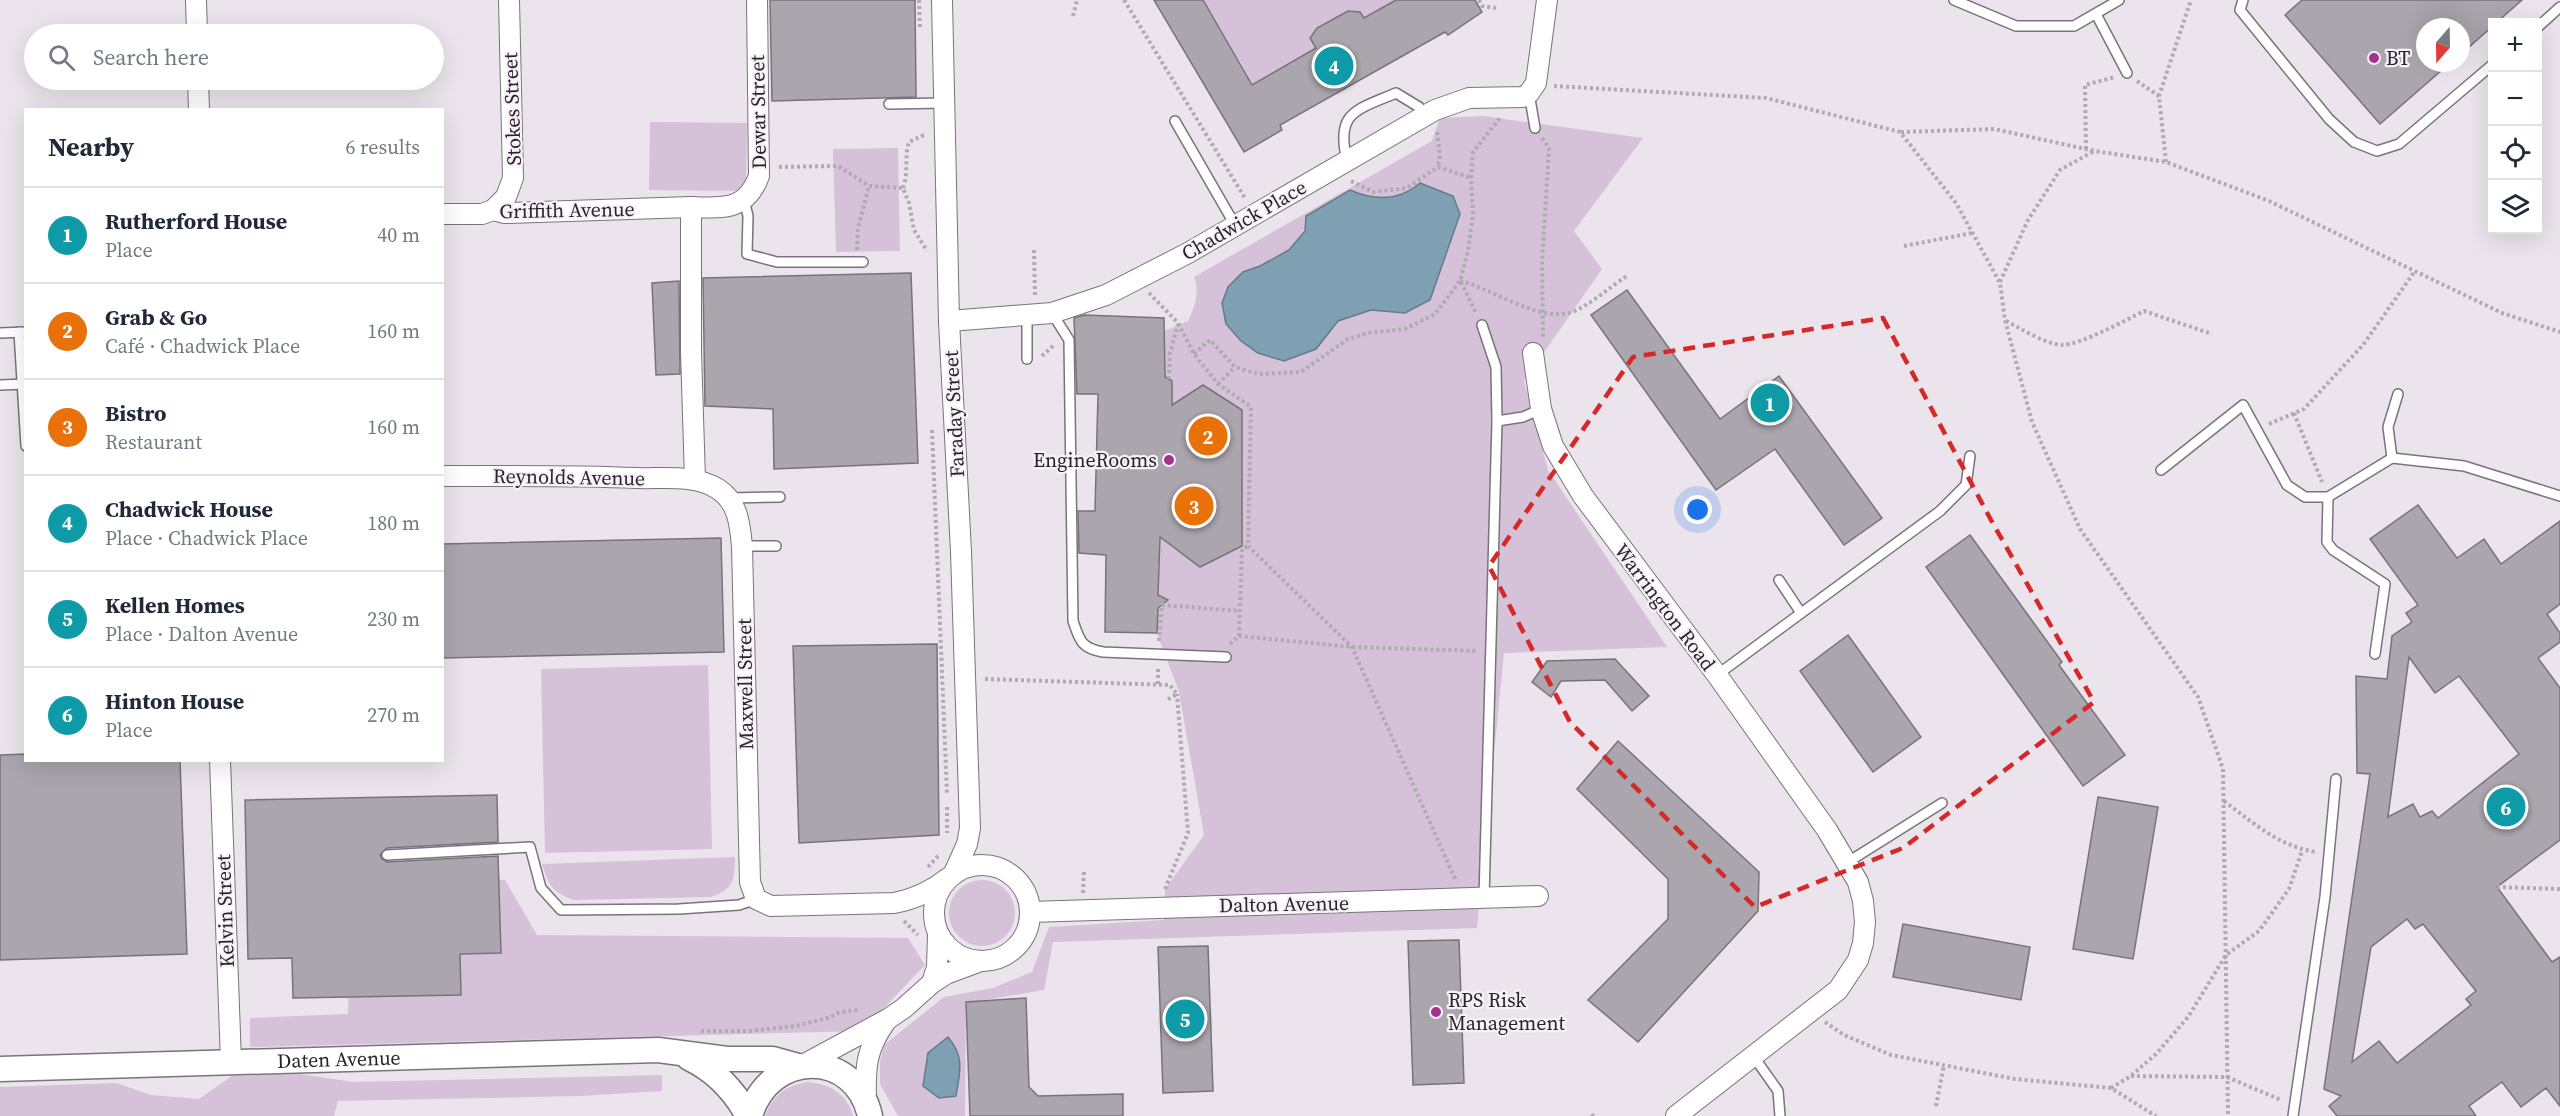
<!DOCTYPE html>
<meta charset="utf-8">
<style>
body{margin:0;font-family:"Source Serif 4",serif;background:#f6f6f7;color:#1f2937}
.controls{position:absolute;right:18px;top:18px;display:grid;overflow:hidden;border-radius:0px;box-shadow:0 6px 24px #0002}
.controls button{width:54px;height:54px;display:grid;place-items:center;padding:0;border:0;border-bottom:2px solid #e0e1e3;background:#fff;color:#1f2937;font:30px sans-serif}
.compass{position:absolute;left:2416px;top:18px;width:54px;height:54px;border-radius:50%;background:#fff;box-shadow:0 6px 24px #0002;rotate:200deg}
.you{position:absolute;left:1698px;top:510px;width:21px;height:21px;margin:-15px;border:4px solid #fff;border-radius:50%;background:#1a73e8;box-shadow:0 0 0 9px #1a73e833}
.badge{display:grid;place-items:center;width:39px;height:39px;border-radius:50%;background:#d93025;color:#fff;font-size:20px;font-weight:700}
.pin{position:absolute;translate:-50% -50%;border:3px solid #fff;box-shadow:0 2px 6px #0006}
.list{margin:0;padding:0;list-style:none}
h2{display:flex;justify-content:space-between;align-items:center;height:78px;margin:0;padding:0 24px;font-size:26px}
h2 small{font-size:20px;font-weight:400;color:#747a83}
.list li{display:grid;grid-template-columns:39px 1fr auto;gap:18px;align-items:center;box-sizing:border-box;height:96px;padding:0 24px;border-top:2px solid #e0e1e3}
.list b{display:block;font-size:22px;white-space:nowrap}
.list p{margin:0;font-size:20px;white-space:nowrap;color:#747a83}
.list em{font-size:20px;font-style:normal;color:#747a83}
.icon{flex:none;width:33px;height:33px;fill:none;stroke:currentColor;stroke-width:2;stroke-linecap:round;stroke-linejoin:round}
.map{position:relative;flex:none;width:2560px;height:1116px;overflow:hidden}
.search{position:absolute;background:#fff;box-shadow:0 6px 24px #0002;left:24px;top:24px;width:420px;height:66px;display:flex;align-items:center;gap:15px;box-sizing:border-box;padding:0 21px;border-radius:33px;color:#747a83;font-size:22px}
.panel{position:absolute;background:#fff;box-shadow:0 6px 24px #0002;left:24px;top:108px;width:420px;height:654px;border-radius:0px}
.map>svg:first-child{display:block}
.green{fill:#d5c1d8}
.water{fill:#7fa0b3;stroke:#657b89;stroke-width:1.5}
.building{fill:#aba5ae;stroke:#78737b;stroke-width:1.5;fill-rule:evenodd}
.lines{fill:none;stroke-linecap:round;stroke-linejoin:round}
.service-casing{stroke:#79737a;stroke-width:12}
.minor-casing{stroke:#79737a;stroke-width:22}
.tertiary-casing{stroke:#79737a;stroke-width:27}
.path{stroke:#b0aab1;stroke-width:4;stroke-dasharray:3 3;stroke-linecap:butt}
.service{stroke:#fff;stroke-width:9}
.minor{stroke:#fff;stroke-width:20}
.tertiary{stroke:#fff;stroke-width:24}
.marked{fill:none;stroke:#d62828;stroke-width:4.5;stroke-dasharray:12 8;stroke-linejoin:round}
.poi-dot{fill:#a6318b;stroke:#f8f1f9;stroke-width:2}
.labels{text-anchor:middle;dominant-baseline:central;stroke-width:4.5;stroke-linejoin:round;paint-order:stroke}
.poi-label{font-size:20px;fill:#282528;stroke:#f8f1f9;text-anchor:start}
.street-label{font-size:20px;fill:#282528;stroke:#f8f1f9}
</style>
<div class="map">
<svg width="2560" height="1116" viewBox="0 0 2560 1116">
<rect width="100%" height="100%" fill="#ebe4ec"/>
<g class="green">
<path d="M 1203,0 L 1396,0 L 1364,18 L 1360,12 C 1342,11 1321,23 1310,38 L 1316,48 L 1252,85 Z"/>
<path d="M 1483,116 L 1643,138 L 1574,231 L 1602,269 L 1524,381 L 1548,470 L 1667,647 L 1504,653 L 1477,928 L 1053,942 L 1044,990 L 966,1003 L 965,1116 L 898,1116 L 880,1084 L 880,1062 L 884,1045 L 944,997 L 993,988 L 1032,972 L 1049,927 L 1164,920 L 1165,889 L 1204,835 L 1179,692 L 1157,633 L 1158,609 L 1167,600 L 1158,595 L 1160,537 L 1200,567 L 1242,546 L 1242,410 L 1203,385 L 1172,405 L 1172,381 L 1165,377 L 1164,331 L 1188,321 C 1195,306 1200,293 1194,277 L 1432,141 L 1440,118 Z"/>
<path d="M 650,122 L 747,123 L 746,191 L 649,190 Z"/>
<path d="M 898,148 L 900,251 L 836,252 L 833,149 Z"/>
<path d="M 708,665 L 712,849 L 545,853 L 541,669 Z"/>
<path d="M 735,857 C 734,880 735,888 711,897 L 574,900 C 552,892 549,886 542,864 Z"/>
<circle cx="982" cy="913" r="33"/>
<path d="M 505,880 L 537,935 L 908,938 L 925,965 L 862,1031 L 250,1047 L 250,1018 L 348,1014 L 351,881 Z"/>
<path d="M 300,1074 L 353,1082 L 662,1075 L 662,1091 L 580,1096 L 338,1101 L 334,1116 L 0,1116 L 0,1087 L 116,1083 L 151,1095 L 199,1099 L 232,1076 Z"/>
<path d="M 808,1082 C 830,1084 847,1094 853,1116 L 765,1116 C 773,1095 786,1085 808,1082 Z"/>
</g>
<g class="water">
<path d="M 1420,183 L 1453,196 L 1460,214 L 1430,300 L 1405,313 L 1371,310 L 1338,321 L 1316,349 L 1284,361 L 1258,353 L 1241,341 L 1226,324 L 1222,303 L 1228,287 L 1243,272 L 1260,266 L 1289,250 L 1305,231 L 1306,216 L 1350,190 C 1375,201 1399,201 1420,183 Z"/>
<path d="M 948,1037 C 965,1058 960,1070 956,1096 L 939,1098 L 923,1086 L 928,1053 Z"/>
</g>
<g class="building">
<path d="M 770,0 L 915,0 L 916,97 L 772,101 Z"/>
<path d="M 1154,0 L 1203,0 L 1252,85 L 1316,48 L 1310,38 L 1317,28 L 1348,11 L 1360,12 L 1364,18 L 1396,0 L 1475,0 L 1482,12 L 1448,35 L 1445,32 L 1280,125 L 1282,130 L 1244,152 Z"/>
<path d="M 2302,0 L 2522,0 L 2497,22 L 2493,22 L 2493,26 L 2461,54 L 2461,27 L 2425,27 L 2425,63 L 2450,63 L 2380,124 L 2285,15 Z"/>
<path d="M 911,273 L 918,463 L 774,469 L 773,409 L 705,406 L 703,278 Z"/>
<path d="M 679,281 L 680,374 L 656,375 L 652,283 Z"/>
<path d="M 1627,290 L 1720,419 L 1779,376 L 1882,518 L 1844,545 L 1775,449 L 1716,490 L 1591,315 Z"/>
<path d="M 1084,315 L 1164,318 L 1165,377 L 1172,381 L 1172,405 L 1203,385 L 1242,410 L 1242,546 L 1200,567 L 1160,537 L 1158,595 L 1168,600 L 1158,608 L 1157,633 L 1105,632 L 1106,555 L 1079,553 L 1078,511 L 1095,511 L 1098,394 L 1077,394 L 1074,318 Z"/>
<path d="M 2418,505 L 2457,558 L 2484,539 L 2501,564 L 2560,521 L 2560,604 L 2547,614 L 2560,633 L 2560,642 L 2538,658 L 2560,688 L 2560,840 L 2497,887 L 2552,962 L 2560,957 L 2560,1106 L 2546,1088 L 2521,1107 L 2502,1082 L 2469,1106 L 2476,1116 L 2337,1116 L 2329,1106 L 2341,1096 L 2324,1089 L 2370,774 L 2357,773 L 2356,676 L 2387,679 L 2392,636 L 2412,622 L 2406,613 L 2418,605 L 2370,539 ZM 2409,657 L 2435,693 L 2459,676 L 2519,754 L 2438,818 L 2432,811 L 2420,817 L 2413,804 L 2388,817 ZM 2407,919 L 2415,929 L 2423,924 L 2476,991 L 2466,999 L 2471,1005 L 2397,1063 L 2379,1041 L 2352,1062 L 2371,947 Z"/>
<path d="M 1970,535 L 2062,662 L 2059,665 L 2125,755 L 2083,786 L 1926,567 Z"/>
<path d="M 721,538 L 724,652 L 442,658 L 442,544 Z"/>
<path d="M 1848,635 L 1921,737 L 1873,772 L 1800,671 Z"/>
<path d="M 937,644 L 939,835 L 799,843 L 793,646 Z"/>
<path d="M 1615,659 L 1649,696 L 1632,711 L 1605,680 L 1561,681 L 1551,697 L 1532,682 L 1547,661 Z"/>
<path d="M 1618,741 L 1759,872 L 1758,911 L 1638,1042 L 1588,1000 L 1668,919 L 1668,879 L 1577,789 Z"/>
<path d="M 26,754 L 26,760 L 180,760 L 187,954 L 0,960 L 0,755 Z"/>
<path d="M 497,795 L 498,842 L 387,848 L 380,855 L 382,859 L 387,862 L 498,856 L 501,953 L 460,954 L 461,995 L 293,998 L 292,958 L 248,959 L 245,800 Z"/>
<path d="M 2098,797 L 2158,807 L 2133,959 L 2073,949 Z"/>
<path d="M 1903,924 L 2030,947 L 2021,1000 L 1893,977 Z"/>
<path d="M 1459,940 L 1464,1083 L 1413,1085 L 1408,941 Z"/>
<path d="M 1208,946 L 1213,1091 L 1163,1093 L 1158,947 Z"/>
<path d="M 1026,998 L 1029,1087 L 1038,1096 L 1123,1094 L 1123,1116 L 970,1116 L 966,1002 Z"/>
</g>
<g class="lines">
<defs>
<g id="service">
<path d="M 1954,0 L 2016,26 L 2074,26 L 2119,0"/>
<path d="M 2243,0 L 2240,10 L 2329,119 L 2354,142 L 2377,151 L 2399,144 L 2492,65"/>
<path d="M 2096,14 L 2127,73"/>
<path d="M 2538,27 L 2560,7"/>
<path d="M 1529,93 L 1535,128"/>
<path d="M 889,104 L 944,103"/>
<path d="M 1175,121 L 1235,225"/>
<path d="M 1347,161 C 1335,112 1356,110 1396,93 L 1419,107 L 1425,116"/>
<path d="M 744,200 L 748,216 L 747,254 L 777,262 L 863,262"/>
<path d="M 1052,313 L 1069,340 L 1073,621 C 1080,641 1081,648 1103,652 L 1226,657"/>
<path d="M 1027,315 L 1027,359"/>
<path d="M 1482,325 L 1496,367 L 1497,421 L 1484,898"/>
<path d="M 19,332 L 26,446"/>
<path d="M 0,333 L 26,332"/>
<path d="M 0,385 L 26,384"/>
<path d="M 1497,421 L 1523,417 L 1541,409"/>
<path d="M 2392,458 L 2388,427 L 2398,394"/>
<path d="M 2161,470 L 2243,405 L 2287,485 L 2305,497 L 2328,497 L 2392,458 L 2464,466 L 2560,496"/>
<path d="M 2328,497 L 2327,542 L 2333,550 L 2385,584 L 2375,654"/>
<path d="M 728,498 L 780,497"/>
<path d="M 742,546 L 776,546"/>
<path d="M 1779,580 L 1801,613"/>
<path d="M 1717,675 L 1940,511 L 1966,485 L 1970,456"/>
<path d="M 387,855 L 530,847 L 541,888 L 561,910 L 679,909 L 739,905 L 756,899"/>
<path d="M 1848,862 L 1942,803"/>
<path d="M 1754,1057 L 1778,1091 L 1780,1116"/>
<path d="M 2293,1116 L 2325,897 L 2336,779"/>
</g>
<g id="minor">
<path d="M 196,0 L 197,34"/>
<path d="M 942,0 L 949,321 L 961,552 L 970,828 L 967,844 L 954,873"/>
<path d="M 198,80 L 199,110"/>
<path d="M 493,210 L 506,197 L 513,178 L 509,0"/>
<path d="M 442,214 L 482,214 L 493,210 L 505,213 L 691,207"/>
<path d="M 949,321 L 1052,313 L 1106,295 L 1188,253 L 1435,110 L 1469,98 L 1523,97 L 1529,93 L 1536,83 L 1547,0"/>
<path d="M 1533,353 L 1541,409 L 1553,446 L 1583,496 L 1717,675 L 1827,830 L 1858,882 L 1863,901 L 1865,922 L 1863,943 L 1858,960 L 1838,990 L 1676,1116"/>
<path d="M 442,476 C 507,476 572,475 637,478 C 663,479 695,474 718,489 C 738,502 740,524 742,546 L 750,882 L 756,899 L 771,906 L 894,903 C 915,899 931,892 948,878"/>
<path d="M 695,480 L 691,351 L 691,207 C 723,208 746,211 759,176 L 757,0"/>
<path d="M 220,760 L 231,1062"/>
<circle cx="982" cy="913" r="48"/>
<path d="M 1030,912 L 1538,896"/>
<path d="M 932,983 L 937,967 L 938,934"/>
<path d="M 801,1066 L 888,1019 L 904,1008 L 932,983 L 946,974 L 981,961"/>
<path d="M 866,1100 C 865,1067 866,1049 886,1021"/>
</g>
<g id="tertiary">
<path d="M 689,1058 C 716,1071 734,1090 748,1116"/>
<path id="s1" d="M 0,1069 L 658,1050 L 727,1059 L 773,1059 L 798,1066"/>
<path d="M 750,1116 C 769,1050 855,1048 870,1116"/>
</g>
</defs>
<use href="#service" class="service-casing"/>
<use href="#minor" class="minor-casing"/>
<use href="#tertiary" class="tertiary-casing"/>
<g class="path">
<path d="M 919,0 L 920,29"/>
<path d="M 1124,0 L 1245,198"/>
<path d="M 1479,0 L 1482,6 L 1496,8"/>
<path d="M 1073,16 L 1077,0"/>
<path d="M 2137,81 L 2159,96"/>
<path d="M 1554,86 L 1766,98 L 1900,132 L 1956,203 L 2000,283 L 2005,320 L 2032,422 L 2080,529 L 2198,697 L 2223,769 L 2228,1116"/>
<path d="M 1437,132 L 1440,156 L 1438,167"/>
<path d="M 1901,132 L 1994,129 L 2095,151 L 2166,162 L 2269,201 L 2502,313 L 2560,332"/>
<path d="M 1542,138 L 1549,148 L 1542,263 L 1543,338"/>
<path d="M 2086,149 L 2085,85 L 2115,77"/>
<path d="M 2166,162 L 2159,96 L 2191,0"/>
<path d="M 779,167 L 838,166 L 869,186 L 903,188 L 909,203 L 914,230 L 927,251"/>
<path d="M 1351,181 L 1373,192 L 1407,188 L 1438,167 L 1471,178"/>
<path d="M 903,188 C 909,171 904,157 909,142 L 924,135"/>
<path d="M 1904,246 L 1972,233"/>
<path d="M 857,250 L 858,228 L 869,186"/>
<path d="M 1034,250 L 1035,295"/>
<path d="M 1460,281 C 1494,289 1539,323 1572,312 C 1589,306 1611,286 1627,276"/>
<path d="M 1461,282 L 1476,313"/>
<path d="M 2000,282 L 2028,220 L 2060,170 L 2094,151"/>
<path d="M 1149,293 L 1178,323 L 1194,354 L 1218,384 L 1251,407 L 1248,546 L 1352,647 L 1456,881"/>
<path d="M 2006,321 C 2020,328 2045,344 2062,345 C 2080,345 2126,320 2144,311 L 2212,334"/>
<path d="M 1194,354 L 1210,340 L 1235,367 L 1258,374 L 1301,372 L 1348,339 L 1368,333 L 1405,329 L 1435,314 L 1460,281 L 1468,251 L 1473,214 L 1471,178 L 1473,152 L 1500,118"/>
<path d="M 1042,356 L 1054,345"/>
<path d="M 1169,379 L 1170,353 L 1178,324"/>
<path d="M 1218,384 L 1235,367"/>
<path d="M 2294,413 L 2322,482"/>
<path d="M 2269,424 L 2304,409 L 2363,345 L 2415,271"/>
<path d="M 932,430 L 947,794"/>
<path d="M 1239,636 L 1242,549 L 1248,546"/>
<path d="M 1159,641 L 1162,605 L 1240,611"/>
<path d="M 1230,644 L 1239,636 L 1352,647 L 1477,651"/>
<path d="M 985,679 L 1170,685 L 1177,694 L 1167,700"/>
<path d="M 1158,684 L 1158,667"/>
<path d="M 2224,801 C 2252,822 2280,847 2316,852"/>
<path d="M 947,807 L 947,833"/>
<path d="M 928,867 L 939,855"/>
<path d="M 2497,887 L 2560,889"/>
<path d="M 1165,889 L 1188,833 L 1177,694"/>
<path d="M 1083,893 L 1084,870"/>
<path d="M 904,921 L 918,935"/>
<path d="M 1825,1022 L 1844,1035 L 1891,1055 L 2015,1079 L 2111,1088 L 2156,1116"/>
<path d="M 701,1031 L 749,1031 L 795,1026 L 828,1018 L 840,1012 L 858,1010"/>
<path d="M 2131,1076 L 2227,1077 L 2281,1100"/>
<path d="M 2111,1088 L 2131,1076 L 2157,1053 L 2188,1017 L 2226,955 L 2259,931 L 2289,889 L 2302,851"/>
<path d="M 1936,1106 L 1944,1065"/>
<path d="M 1592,1114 L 1593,1116"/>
</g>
<use href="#service" class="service"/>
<use href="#minor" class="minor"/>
<use href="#tertiary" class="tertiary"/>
</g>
<path class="marked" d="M 1883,318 L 1991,520 L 2094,702 L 1903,848 L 1755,907 L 1570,722 L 1489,566 L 1633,357 Z"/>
<g class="poi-dot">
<circle cx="2374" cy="58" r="6"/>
<circle cx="1169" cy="460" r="6"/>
<circle cx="1436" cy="1012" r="6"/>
</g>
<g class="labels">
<g class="poi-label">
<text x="2386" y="58">BT</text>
<text x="1157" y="460" text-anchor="end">EngineRooms</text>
<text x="1448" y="1000">RPS Risk<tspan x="1448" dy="23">Management</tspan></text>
</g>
<g class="street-label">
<text transform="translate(512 109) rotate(-92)">Stokes Street</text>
<text transform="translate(758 112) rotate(-91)">Dewar Street</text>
<text transform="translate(567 210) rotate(-1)">Griffith Avenue</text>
<text transform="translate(1244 220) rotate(-30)">Chadwick Place</text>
<text transform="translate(954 414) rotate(-93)">Faraday Street</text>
<text transform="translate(569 477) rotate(1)">Reynolds Avenue</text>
<text transform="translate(1665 607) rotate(53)">Warrington Road</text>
<text transform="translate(745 684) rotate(-91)">Maxwell Street</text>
<text transform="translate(1284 904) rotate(-1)">Dalton Avenue</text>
<text transform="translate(225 911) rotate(-92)">Kelvin Street</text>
<text stroke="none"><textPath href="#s1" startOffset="339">Daten Avenue</textPath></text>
</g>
</g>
</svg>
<div class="controls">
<button>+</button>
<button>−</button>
<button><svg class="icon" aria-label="locate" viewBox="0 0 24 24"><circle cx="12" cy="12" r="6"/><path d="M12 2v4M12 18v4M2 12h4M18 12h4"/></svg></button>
<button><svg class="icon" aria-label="layers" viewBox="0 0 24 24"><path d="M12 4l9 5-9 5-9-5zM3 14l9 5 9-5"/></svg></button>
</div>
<svg class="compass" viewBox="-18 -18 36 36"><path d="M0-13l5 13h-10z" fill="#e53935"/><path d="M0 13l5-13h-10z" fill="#747a83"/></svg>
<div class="you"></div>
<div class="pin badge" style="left:1770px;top:403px;background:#0f9aa8">1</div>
<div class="pin badge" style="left:1208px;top:436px;background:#e8710a">2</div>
<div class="pin badge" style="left:1194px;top:506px;background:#e8710a">3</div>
<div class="pin badge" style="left:1334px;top:66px;background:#0f9aa8">4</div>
<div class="pin badge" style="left:1185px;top:1019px;background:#0f9aa8">5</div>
<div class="pin badge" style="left:2506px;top:807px;background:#0f9aa8">6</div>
<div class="search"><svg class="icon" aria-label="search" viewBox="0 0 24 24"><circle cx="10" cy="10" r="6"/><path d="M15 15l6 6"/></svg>Search here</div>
<section class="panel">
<h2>Nearby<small>6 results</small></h2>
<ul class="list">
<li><span class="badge" style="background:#0f9aa8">1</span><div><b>Rutherford House</b><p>Place</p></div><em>40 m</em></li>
<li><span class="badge" style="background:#e8710a">2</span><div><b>Grab &amp; Go</b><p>Café · Chadwick Place</p></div><em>160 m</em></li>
<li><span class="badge" style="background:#e8710a">3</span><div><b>Bistro</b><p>Restaurant</p></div><em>160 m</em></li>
<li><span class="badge" style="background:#0f9aa8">4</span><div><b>Chadwick House</b><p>Place · Chadwick Place</p></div><em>180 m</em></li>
<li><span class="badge" style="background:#0f9aa8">5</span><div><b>Kellen Homes</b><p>Place · Dalton Avenue</p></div><em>230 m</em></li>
<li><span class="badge" style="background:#0f9aa8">6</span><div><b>Hinton House</b><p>Place</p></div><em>270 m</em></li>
</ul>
</section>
</div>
